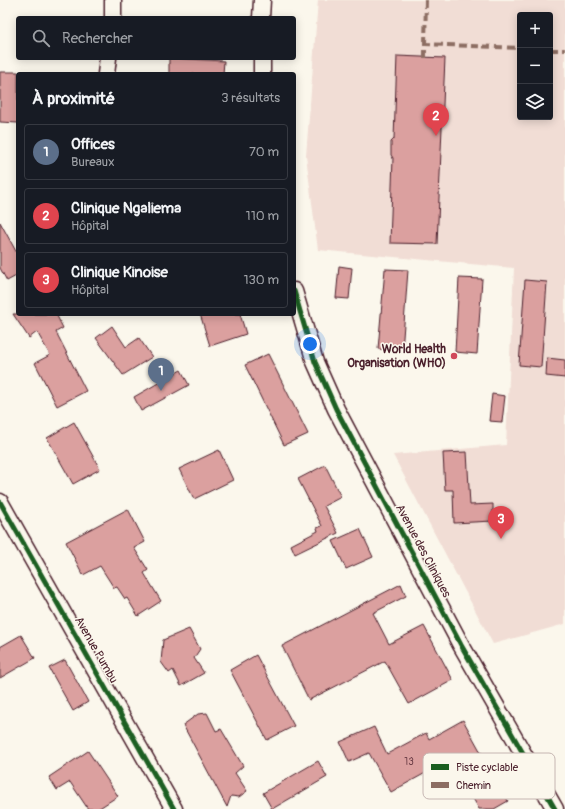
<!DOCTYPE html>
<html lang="fr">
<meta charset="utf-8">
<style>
body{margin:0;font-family:Pangolin,sans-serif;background:#20242c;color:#f1f3f6}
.controls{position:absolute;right:12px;top:12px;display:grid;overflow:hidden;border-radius:4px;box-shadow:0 2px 10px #0003}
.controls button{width:36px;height:36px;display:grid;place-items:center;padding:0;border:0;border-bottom:1px solid #363941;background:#171b24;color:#f1f3f6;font:20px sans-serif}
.you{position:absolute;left:310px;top:344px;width:14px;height:14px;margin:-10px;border:3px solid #fff;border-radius:50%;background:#1a73e8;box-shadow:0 0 0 6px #1a73e833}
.badge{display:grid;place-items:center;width:26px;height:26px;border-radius:50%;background:#1a73e8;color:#fff;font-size:13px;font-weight:700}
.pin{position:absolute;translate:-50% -33px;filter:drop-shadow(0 1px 2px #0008)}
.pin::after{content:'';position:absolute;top:21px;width:14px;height:12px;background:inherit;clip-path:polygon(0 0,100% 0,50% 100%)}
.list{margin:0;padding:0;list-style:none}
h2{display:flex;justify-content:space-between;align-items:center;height:52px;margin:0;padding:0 16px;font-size:17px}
h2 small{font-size:13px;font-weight:400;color:#9ea1a6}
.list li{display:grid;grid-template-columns:26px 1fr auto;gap:12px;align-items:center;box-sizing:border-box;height:56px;margin:0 8px 8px;padding:0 8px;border:1px solid #363941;border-radius:4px}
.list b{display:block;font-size:15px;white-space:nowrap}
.list p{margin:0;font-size:13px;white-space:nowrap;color:#9ea1a6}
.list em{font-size:13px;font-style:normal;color:#9ea1a6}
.icon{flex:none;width:22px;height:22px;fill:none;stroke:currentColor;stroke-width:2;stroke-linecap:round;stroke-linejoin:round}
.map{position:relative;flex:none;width:565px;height:809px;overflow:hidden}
.search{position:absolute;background:#171b24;box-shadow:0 2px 10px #0003;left:16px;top:16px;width:280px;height:44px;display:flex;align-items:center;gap:10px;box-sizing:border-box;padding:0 14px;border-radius:4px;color:#9ea1a6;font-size:15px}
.panel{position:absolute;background:#171b24;box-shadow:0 2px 10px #0003;left:16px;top:72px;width:280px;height:244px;border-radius:4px}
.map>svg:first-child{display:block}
.built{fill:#f1ddd5;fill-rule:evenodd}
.building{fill:#dba09f;stroke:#4a1f2b}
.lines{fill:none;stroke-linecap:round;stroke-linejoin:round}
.street-casing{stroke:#4a1f2b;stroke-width:19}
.street{stroke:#fbf7ec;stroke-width:16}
.quiet{stroke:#8d6e63;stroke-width:4;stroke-dasharray:8 4;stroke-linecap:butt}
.cycleway-casing{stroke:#fbf7ec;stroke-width:8}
.cycleway{stroke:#1b5e20;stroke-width:5}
.poi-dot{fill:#d1495b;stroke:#fbf7ec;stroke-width:1.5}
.labels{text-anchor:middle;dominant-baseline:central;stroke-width:3;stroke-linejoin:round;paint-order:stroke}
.number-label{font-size:10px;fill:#6e3f48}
.poi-label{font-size:12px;font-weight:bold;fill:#4a1f2b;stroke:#fbf7ec;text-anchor:end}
.street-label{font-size:12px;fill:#4a1f2b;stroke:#fbf7ec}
.key{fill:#fbf7ec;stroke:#c6b6b2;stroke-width:1}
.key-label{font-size:11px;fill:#4a1f2b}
</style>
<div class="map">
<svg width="565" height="809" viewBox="0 0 565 809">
<rect width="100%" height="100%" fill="#fbf7ec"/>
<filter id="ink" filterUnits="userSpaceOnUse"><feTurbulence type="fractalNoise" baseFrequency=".025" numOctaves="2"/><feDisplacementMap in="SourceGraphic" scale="8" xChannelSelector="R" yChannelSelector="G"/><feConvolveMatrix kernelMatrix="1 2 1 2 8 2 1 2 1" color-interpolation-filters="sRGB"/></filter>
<g filter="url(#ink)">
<path class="built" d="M 318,0 L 565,0 L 565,624 L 493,644 L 393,455 L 506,445 L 514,268 L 318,250 L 306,156 ZM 520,15 L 550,15 L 550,117 L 520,117 Z"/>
<g class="building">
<path d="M 397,56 L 445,58 L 437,244 L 390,243 L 393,158 L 391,155 L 391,142 L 394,139 Z"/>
<path d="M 169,58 L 224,61 L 223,74 L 169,74 Z"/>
<path d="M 0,72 L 18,72 L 18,123 L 0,122 Z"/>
<path d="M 0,222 L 18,255 L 18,275 L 7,281 L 0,268 Z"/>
<path d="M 339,266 L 352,268 L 349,299 L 336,298 Z"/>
<path d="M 385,269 L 408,270 L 402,351 L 378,349 Z"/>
<path d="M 459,278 L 482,279 L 477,354 L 455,352 Z"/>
<path d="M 525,280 L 547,282 L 541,367 L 519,365 Z"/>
<path d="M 13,314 L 56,314 L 63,328 L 56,332 L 86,391 L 57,406 L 35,363 L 50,355 L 37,332 L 29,338 Z"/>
<path d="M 200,314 L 240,314 L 246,334 L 210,346 Z"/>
<path d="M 112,326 L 126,347 L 139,338 L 152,357 L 123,375 L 96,338 Z"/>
<path d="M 268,354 L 308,434 L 284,445 L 245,365 Z"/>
<path d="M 547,358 L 565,360 L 565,378 L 546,376 Z"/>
<path d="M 181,370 L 189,385 L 141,411 L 134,397 Z"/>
<path d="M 492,394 L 505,396 L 502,422 L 489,421 Z"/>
<path d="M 74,422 L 100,469 L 73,484 L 47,438 Z"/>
<path d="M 219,450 L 233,480 L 194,499 L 179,469 Z"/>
<path d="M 467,452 L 470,505 L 493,504 L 493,521 L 454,523 L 453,490 L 445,490 L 443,453 Z"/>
<path d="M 325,465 L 341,497 L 324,506 L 338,533 L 295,554 L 291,545 L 318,531 L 317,528 L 322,526 L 298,479 Z"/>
<path d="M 128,509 L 145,542 L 134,548 L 148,570 L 144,573 L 161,601 L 138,616 L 127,598 L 125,599 L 117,587 L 114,588 L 100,566 L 83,575 L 66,542 Z"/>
<path d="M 360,529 L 373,557 L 346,569 L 333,541 Z"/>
<path d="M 401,584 L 406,596 L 373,613 L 389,644 L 424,626 L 453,680 L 409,704 L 385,661 L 309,700 L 282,646 Z"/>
<path d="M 189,629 L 200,649 L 194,658 L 204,673 L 181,686 L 173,670 L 169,673 L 161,662 L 163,640 Z"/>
<path d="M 21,635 L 35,658 L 0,678 L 0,647 Z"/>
<path d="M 256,655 L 294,726 L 267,740 L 230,670 Z"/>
<path d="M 65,660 L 88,702 L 73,711 L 49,668 Z"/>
<path d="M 207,713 L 216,731 L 221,729 L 243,766 L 235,773 L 247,791 L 239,797 L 231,796 L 227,807 L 183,725 L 198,714 Z"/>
<path d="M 463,720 L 508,801 L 494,809 L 479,809 L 451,759 L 391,792 L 369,753 L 349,762 L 340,742 L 374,727 L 387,754 L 426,733 L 429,739 Z"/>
<path d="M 88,751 L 118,796 L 98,809 L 88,809 L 70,782 L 57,790 L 49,777 Z"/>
<path d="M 318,761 L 327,777 L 272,809 L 263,793 Z"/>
</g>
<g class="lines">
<defs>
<g id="street">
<path d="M 113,18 L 113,0"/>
<path d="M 261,18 L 262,0"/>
<path d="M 262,58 L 262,74"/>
<path d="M 106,74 L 108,58"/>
<path d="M 294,291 L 315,362 L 336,409 L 461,645 L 555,809"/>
<path d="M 0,502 L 174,809"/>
</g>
</defs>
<use href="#street" class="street-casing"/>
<use href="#street" class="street"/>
<g class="quiet">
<path d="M 425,44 L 426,0"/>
<path d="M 550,50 L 565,50"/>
<path d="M 425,58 L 425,44 L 520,48"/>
</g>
<defs>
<g id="cycleway">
<path d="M 294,291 L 315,362 L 336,409 L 461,645 L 555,809"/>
<path d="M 0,502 L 174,809"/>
</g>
</defs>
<use href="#cycleway" class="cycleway-casing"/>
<use href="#cycleway" class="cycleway"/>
</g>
</g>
<circle class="poi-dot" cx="454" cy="356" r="4"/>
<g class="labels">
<g class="number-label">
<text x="409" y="762">13</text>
</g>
<g class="poi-label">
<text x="446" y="349">World Health<tspan x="446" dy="14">Organisation (WHO)</tspan></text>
</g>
<g class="street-label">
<text transform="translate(423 551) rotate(62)">Avenue des Cliniques</text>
<text transform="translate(96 650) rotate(60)">Avenue Pumbu</text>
</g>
</g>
<rect x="423" y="753" width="132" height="46" rx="6" class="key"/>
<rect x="431" y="764" width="18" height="6" fill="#1b5e20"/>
<rect x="431" y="782" width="18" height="6" fill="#8d6e63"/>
<g class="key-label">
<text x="456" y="771">Piste cyclable</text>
<text x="456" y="789">Chemin</text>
</g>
</svg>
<div class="controls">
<button>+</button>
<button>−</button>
<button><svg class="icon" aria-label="layers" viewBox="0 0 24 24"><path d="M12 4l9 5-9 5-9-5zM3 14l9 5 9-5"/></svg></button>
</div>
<div class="you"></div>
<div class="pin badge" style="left:161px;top:391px;background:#5c6f8a">1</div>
<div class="pin badge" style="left:436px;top:136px;background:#e0444e">2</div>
<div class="pin badge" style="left:501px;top:539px;background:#e0444e">3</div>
<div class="search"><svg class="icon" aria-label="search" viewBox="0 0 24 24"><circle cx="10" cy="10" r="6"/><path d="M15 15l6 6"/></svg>Rechercher</div>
<section class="panel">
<h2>À proximité<small>3 résultats</small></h2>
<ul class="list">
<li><span class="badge" style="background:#5c6f8a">1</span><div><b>Offices</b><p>Bureaux</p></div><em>70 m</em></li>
<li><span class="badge" style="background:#e0444e">2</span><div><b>Clinique Ngaliema</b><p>Hôpital</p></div><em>110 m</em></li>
<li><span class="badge" style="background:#e0444e">3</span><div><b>Clinique Kinoise</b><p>Hôpital</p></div><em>130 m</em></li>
</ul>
</section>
</div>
